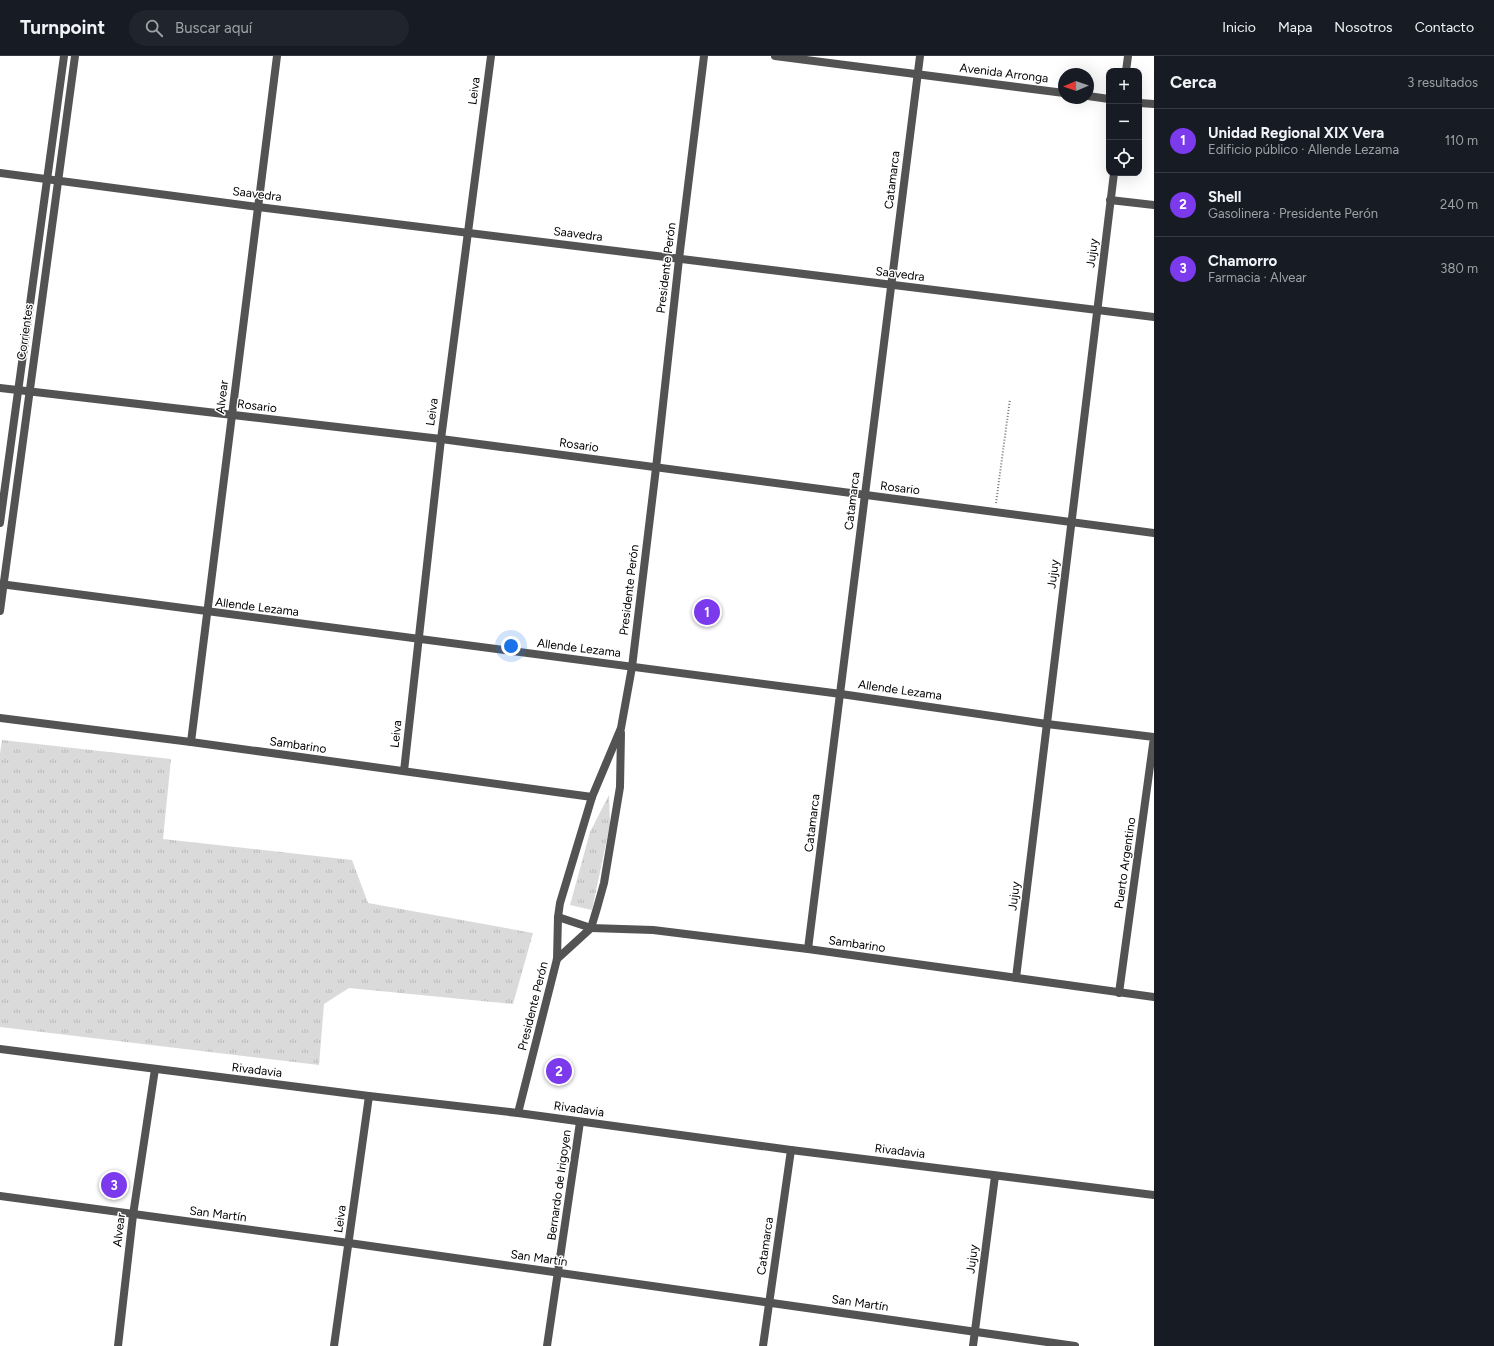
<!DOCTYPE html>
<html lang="es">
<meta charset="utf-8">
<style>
body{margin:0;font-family:Figtree,sans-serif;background:#20242c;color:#f1f3f6}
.controls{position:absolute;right:12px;top:12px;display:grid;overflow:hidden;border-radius:8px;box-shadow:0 4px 16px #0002}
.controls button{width:36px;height:36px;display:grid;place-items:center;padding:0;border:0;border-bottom:1px solid #363941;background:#171b24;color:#f1f3f6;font:20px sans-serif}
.compass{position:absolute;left:1058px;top:12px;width:36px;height:36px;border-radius:50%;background:#171b24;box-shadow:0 4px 16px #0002;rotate:268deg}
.you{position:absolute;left:511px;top:590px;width:14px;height:14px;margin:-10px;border:3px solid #fff;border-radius:50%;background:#1a73e8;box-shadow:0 0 0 6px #1a73e833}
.badge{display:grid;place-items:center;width:26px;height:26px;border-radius:50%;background:#7c3aed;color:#fff;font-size:13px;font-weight:700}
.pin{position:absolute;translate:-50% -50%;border:2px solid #fff;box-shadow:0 1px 4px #0006}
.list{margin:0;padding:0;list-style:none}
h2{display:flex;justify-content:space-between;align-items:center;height:52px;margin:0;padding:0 16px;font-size:17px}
h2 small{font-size:13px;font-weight:400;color:#9ea1a6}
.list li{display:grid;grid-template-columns:26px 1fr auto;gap:12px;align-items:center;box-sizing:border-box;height:64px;padding:0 16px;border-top:1px solid #363941}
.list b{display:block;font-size:15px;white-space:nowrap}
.list p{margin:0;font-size:13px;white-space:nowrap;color:#9ea1a6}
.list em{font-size:13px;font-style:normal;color:#9ea1a6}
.icon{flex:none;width:22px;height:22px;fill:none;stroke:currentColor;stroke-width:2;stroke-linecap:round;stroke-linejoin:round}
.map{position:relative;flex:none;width:1154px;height:1290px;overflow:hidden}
header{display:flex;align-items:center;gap:24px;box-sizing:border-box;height:56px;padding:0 20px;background:#171b24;border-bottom:1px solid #363941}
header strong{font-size:19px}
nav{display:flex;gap:22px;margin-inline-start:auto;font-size:14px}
.search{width:280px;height:36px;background:#20242c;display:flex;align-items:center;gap:10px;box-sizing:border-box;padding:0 14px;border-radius:22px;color:#9ea1a6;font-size:15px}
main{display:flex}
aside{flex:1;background:#171b24}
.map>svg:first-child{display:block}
.grass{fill:url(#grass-tufts)}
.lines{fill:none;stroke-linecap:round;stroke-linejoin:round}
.path{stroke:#757575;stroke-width:2;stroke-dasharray:1 2;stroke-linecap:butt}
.minor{stroke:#535353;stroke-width:8}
.tertiary{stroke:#535353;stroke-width:8}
.labels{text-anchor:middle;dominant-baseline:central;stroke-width:3;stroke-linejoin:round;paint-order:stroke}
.street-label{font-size:12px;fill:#000;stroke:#fff}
</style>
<header>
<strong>Turnpoint</strong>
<div class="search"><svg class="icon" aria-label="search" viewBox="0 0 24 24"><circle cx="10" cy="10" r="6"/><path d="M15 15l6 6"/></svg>Buscar aquí</div>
<nav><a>Inicio</a><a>Mapa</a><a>Nosotros</a><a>Contacto</a></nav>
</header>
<main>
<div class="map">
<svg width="1154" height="1290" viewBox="0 0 1154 1290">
<defs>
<pattern id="grass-tufts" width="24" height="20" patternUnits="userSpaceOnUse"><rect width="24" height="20" fill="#dadada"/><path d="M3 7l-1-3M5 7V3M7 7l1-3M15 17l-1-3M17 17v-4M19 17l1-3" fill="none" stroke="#b9b9b9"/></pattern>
</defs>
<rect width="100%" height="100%" fill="#fff"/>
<g class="grass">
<path d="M 2,684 L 171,703 L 163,783 L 352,804 L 368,847 L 533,877 L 513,948 L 349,932 L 324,948 L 319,1009 L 0,971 L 0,697 Z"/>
<path d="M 609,739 L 610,768 L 592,854 L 570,849 L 590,776 Z"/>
</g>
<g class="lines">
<path class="path" d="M 996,447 L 1010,343"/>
<g class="minor">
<path d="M 775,0 L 1064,37"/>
<path d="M 1126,15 L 1128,0"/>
<path d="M 1088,40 L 1109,43"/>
<path d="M 1139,47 L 1154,48"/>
<path d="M 0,117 L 258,151 L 1154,261"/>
<path d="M 1110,144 L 1154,149"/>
<path d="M 0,332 L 441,383 L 1154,477"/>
<path d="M 0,528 L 841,638 L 1047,668 L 1154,681 L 1119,937"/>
<path d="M 0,662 L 191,686 L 592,741"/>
<path d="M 191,686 L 277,0"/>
<path d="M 404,715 L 441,383 L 491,0"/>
<path d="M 808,893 L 920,0"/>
<path d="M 1016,922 L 1114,117"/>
<path d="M 518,1057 L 791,1094 L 1154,1139"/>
<path d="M 0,1140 L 349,1187 L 1075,1290"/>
<path d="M 118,1290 L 133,1159 L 155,1013"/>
<path d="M 334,1290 L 369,1040"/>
<path d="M 547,1290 L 580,1066"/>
<path d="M 763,1290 L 791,1094"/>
<path d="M 973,1290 L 995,1120"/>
</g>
<g class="tertiary">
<path d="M 0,467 L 64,0"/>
<path d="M 0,555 L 75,0"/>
<path d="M 558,861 L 591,872 L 653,874 L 808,893 L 1154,941"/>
<path d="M 557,903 L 591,872 L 597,852 L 604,827 L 620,731 L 621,677"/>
<path d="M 0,993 L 369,1040 L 518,1057 L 557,903 L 558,861 L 560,847 L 592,741 L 621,672 L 632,611 L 656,412 L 679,203 L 704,0"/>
</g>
</g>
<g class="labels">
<g class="street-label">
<text transform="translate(1004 17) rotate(7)">Avenida Arronga</text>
<text transform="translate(474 35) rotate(-83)">Leiva</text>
<text transform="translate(892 124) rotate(-83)">Catamarca</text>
<text transform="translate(257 138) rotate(7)">Saavedra</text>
<text transform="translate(578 178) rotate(7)">Saavedra</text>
<text transform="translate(1092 197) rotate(-83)">Jujuy</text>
<text transform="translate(666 212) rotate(-83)">Presidente Perón</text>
<text transform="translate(900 218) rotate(7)">Saavedra</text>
<text transform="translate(25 276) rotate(-82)">Corrientes</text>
<text transform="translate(222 341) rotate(-83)">Alvear</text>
<text transform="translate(257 350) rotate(7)">Rosario</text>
<text transform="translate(432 356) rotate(-82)">Leiva</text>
<text transform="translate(579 389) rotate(8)">Rosario</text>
<text transform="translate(900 432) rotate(7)">Rosario</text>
<text transform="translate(852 445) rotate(-83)">Catamarca</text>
<text transform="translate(1053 518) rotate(-83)">Jujuy</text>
<text transform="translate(629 534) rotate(-83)">Presidente Perón</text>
<text transform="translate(257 551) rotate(7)">Allende Lezama</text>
<text transform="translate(579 592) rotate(7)">Allende Lezama</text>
<text transform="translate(900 634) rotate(8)">Allende Lezama</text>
<text transform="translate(396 678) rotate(-84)">Leiva</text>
<text transform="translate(298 689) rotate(8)">Sambarino</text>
<text transform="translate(812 767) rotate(-83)">Catamarca</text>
<text transform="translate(1125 807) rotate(-82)">Puerto Argentino</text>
<text transform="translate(1014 840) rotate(-83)">Jujuy</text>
<text transform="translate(857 888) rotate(8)">Sambarino</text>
<text transform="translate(533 950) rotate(-76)">Presidente Perón</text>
<text transform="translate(257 1014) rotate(7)">Rivadavia</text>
<text transform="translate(579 1053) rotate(8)">Rivadavia</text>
<text transform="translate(900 1095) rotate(7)">Rivadavia</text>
<text transform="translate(559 1129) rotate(-82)">Bernardo de Irigoyen</text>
<text transform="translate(218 1158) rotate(7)">San Martín</text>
<text transform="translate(340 1163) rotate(-82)">Leiva</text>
<text transform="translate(119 1174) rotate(-83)">Alvear</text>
<text transform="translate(765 1190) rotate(-82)">Catamarca</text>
<text transform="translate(539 1202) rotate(8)">San Martín</text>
<text transform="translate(972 1203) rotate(-83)">Jujuy</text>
<text transform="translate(860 1247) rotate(8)">San Martín</text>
</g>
</g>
</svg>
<div class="controls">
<button>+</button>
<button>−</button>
<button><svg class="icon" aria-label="locate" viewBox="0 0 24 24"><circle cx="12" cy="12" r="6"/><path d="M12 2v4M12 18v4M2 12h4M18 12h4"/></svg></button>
</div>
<svg class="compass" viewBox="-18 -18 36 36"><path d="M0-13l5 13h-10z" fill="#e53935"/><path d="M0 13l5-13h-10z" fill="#9ea1a6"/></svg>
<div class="you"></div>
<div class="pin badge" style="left:707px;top:556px">1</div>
<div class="pin badge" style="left:559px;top:1015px">2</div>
<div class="pin badge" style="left:114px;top:1129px">3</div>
</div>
<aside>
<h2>Cerca<small>3 resultados</small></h2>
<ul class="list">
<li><span class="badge">1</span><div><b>Unidad Regional XIX Vera</b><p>Edificio público · Allende Lezama</p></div><em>110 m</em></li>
<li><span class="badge">2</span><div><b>Shell</b><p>Gasolinera · Presidente Perón</p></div><em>240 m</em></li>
<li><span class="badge">3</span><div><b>Chamorro</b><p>Farmacia · Alvear</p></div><em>380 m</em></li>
</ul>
</aside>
</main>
